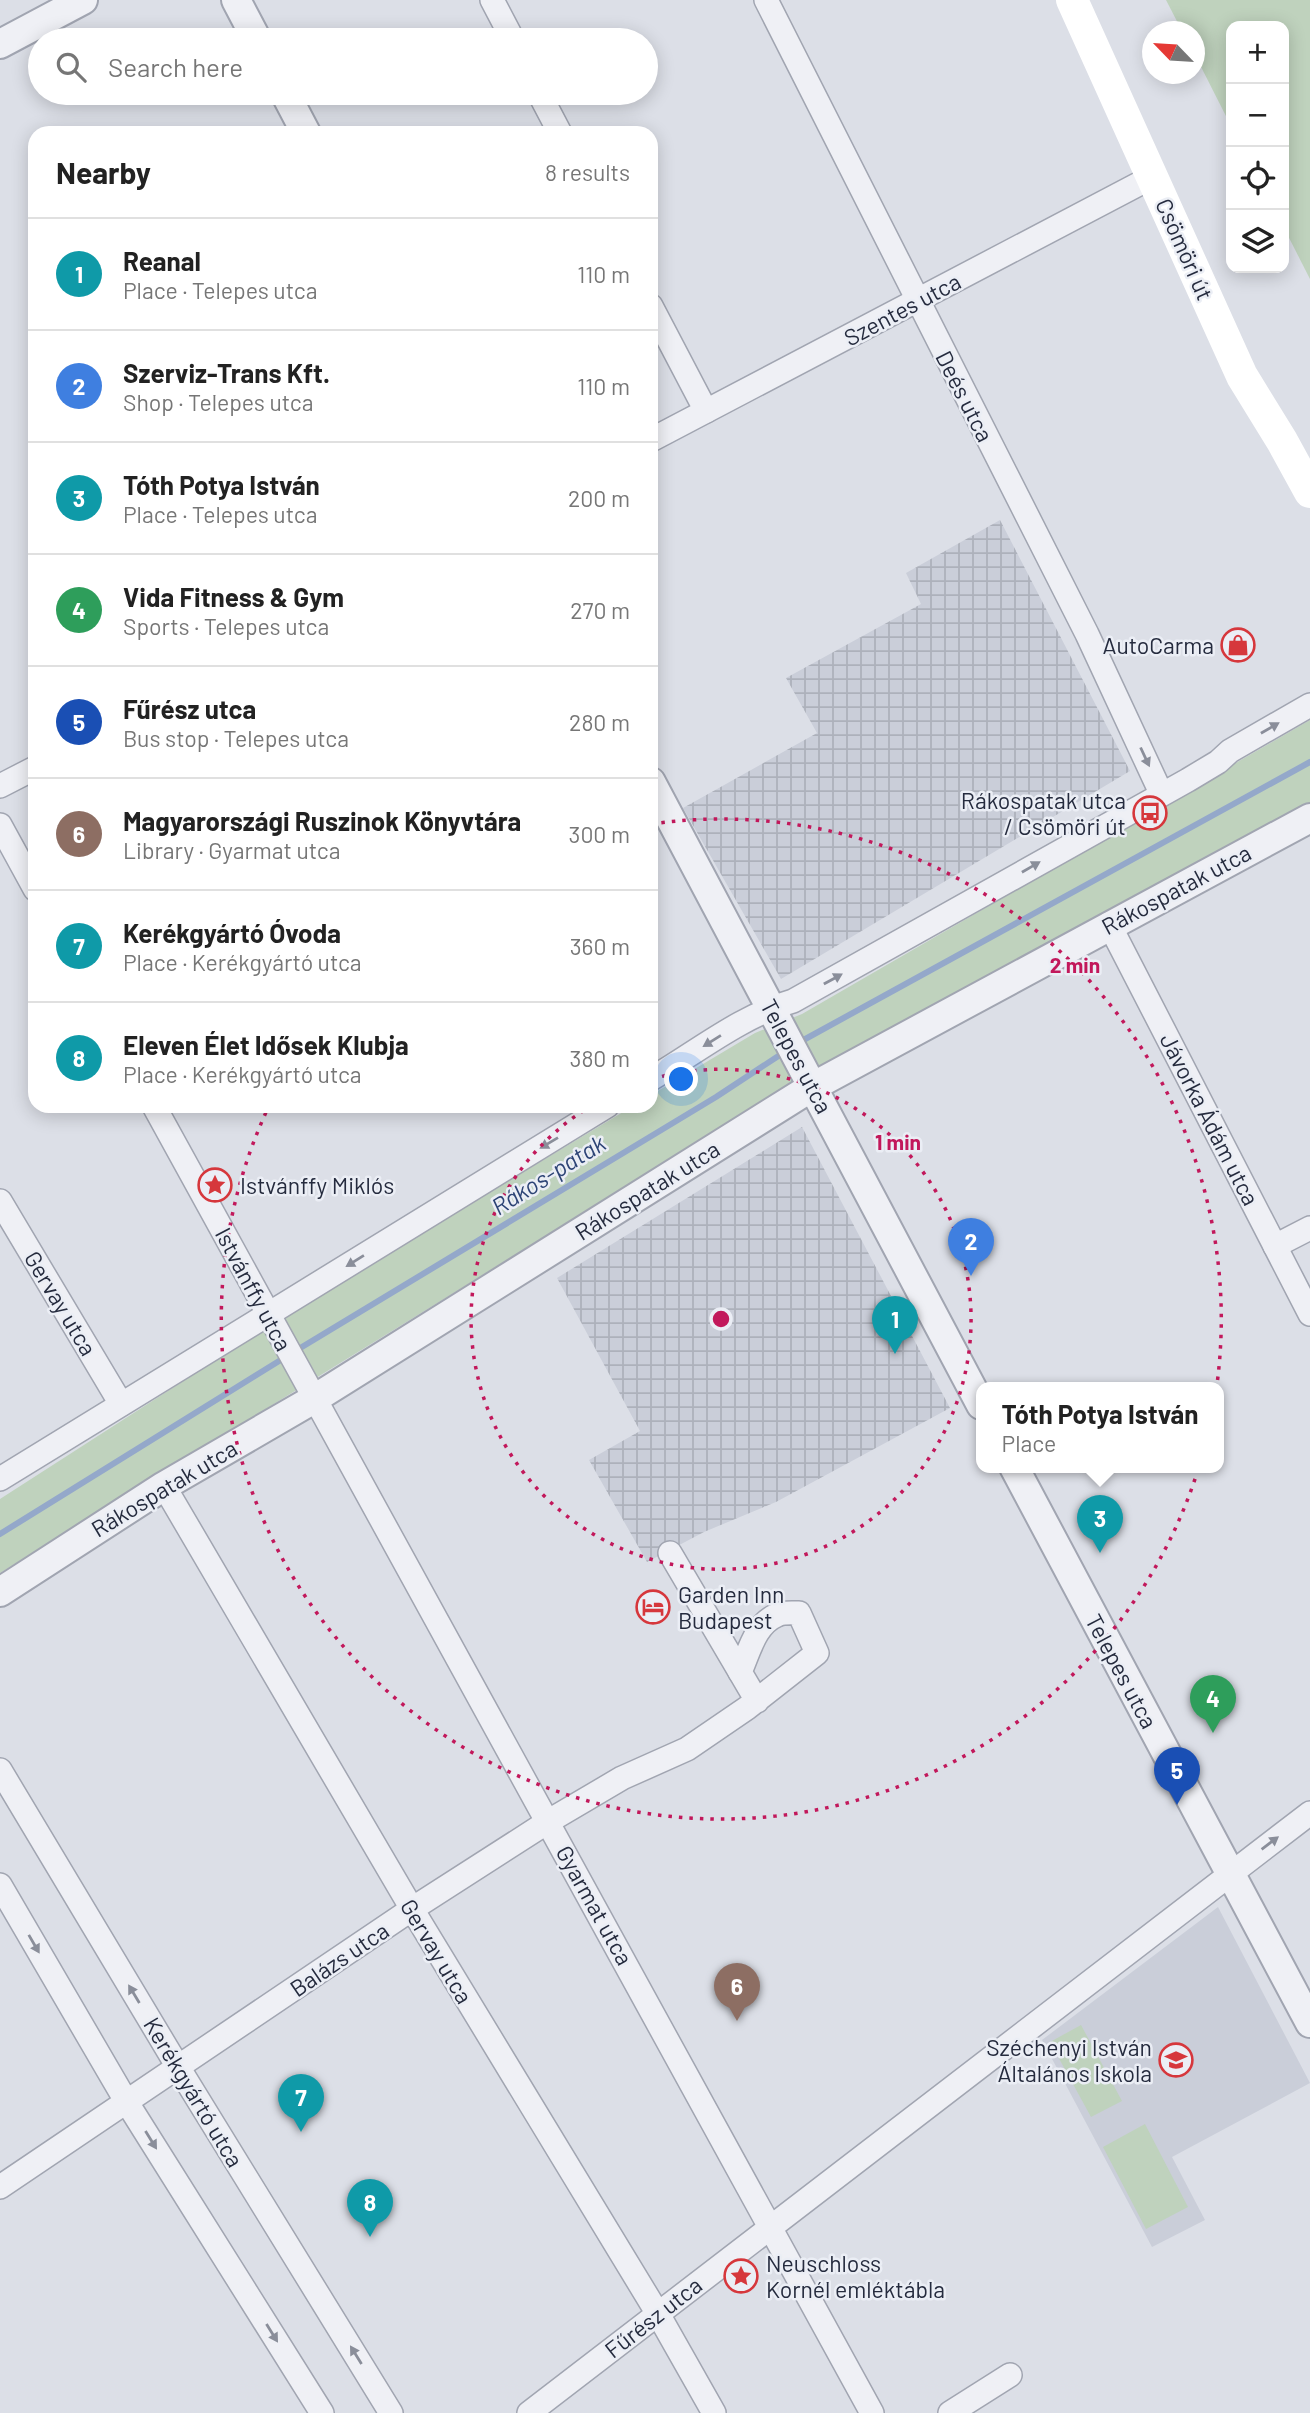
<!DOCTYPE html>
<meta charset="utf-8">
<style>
body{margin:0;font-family:Barlow,sans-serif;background:#f2f2f2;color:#222}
.controls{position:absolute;right:21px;top:21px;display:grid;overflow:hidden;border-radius:14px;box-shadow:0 4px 18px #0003}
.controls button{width:63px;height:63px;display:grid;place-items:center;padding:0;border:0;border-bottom:2px solid #e0e0e0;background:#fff;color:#222;font:35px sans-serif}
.compass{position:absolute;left:1142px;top:21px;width:63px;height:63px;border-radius:50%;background:#fff;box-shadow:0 4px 18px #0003;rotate:295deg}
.you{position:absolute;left:682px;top:1080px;width:24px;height:24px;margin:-18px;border:5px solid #fff;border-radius:50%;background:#1a73e8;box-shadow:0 0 0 10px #1a73e833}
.badge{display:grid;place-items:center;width:46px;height:46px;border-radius:50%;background:#db2777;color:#fff;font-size:23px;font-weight:700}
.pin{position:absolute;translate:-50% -58px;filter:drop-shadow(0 2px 4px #0008)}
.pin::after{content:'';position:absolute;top:37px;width:24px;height:21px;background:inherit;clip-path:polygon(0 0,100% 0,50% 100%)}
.popup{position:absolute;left:976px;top:1382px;width:248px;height:91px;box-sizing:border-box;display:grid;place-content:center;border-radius:14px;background:#fff;filter:drop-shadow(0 2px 5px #0005);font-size:23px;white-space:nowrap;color:#767676}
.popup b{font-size:26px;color:#222}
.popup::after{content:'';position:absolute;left:50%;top:100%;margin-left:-14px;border:14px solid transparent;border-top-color:#fff}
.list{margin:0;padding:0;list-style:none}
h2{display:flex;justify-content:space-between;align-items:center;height:91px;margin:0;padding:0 28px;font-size:30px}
h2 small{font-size:23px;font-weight:400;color:#767676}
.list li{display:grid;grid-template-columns:46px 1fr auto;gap:21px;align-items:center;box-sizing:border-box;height:112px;padding:0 28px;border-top:2px solid #e0e0e0}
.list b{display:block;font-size:26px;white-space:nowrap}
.list p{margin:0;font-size:23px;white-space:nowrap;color:#767676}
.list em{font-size:23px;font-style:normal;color:#767676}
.icon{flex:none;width:38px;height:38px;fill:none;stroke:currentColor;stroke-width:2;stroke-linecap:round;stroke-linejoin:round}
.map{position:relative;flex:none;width:1310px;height:2413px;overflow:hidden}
.search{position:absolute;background:#fff;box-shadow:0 4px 18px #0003;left:28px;top:28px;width:630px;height:77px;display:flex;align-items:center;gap:18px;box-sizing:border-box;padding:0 24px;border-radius:38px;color:#767676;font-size:26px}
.panel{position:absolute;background:#fff;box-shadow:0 4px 18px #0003;left:28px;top:126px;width:630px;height:987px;border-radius:21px}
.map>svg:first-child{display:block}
.built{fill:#caced9}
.industrial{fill:url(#industrial-grid)}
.green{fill:#bfd2bd}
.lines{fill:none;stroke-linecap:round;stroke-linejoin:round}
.stream{stroke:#94a8ca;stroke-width:6}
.minor-casing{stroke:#a1a5b1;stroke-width:26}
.tertiary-casing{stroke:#a1a5b1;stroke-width:32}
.minor{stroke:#eff0f5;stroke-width:23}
.tertiary{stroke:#eff0f5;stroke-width:28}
.secondary{stroke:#fff;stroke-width:32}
.oneway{fill:#8a8e9a}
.ring{fill:none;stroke:#c2185b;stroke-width:3.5;stroke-dasharray:3.5 7}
.labels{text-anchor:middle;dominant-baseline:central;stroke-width:5;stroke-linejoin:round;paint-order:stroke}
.street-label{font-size:23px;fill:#252b3e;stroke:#ebeef5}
.poi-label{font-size:23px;fill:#252b3e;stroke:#ebeef5;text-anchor:end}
.water-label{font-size:24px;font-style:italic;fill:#2d4475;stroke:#ebeef5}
.centre{fill:#c2185b;stroke:#ebeef5;stroke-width:3.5}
.ring-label{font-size:21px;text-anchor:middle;font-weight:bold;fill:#c2185b;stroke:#ebeef5;stroke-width:5;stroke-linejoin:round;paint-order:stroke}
</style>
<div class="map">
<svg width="1310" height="2413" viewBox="0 0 1310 2413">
<defs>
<pattern id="industrial-grid" width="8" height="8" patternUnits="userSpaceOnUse" patternTransform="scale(1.75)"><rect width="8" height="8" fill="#caced9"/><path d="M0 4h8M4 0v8" fill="none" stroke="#adb1bb"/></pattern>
</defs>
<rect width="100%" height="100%" fill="#dcdfe7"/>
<path class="built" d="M 1218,1907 L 1310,2083 L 1172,2157 L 1205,2220 L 1152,2247 L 1042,2040 Z"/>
<g class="industrial">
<path d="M 1000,520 L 1130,771 L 781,979 L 683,808 L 817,733 L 786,678 L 921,604 L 906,573 Z"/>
<path d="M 802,1127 L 950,1408 L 776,1502 L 704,1532 L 647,1562 L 589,1460 L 640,1431 L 557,1278 Z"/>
</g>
<g class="green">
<path d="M 1166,0 L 1310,0 L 1310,279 L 1284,228 L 1284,26 L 1231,26 L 1231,126 L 1195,55 L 1194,32 L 1182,31 Z"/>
<path d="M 1310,720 L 1310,805 L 1107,915 L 826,1063 L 0,1573 L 0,1499 L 289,1313 L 633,1106 L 651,1106 L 651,1095 L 755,1033 L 802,1014 Z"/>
<path d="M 1081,2025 L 1122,2101 L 1091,2117 L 1050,2042 Z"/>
<path d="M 1145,2124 L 1188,2207 L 1146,2229 L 1103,2147 Z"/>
</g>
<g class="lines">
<g class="stream">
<path d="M 798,1043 L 1310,762"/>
<path d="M 0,1534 L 292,1353 L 716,1097 L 786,1051"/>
</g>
<defs>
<g id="minor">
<path d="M 492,0 L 513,40"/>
<path d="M 766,0 L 1087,634 L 1161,793"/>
<path d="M 539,93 L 560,133"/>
<path d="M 651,306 L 706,411"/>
<path d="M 651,440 L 1152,177"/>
<path d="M 0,786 L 35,768"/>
<path d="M 0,825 L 35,889"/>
<path d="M 1109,924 L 1310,1314"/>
<path d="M 651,1079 C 697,1052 741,1016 793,1001 L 1188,780 L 1218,762 L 1230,751 L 1310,705"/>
<path d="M 154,1106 C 393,1542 636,1976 872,2413"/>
<path d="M 0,1201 L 121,1404"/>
<path d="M 1275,1246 L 1310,1228"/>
<path d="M 0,1479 L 607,1106"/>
<path d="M 164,1486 L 412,1909 L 658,2314 L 714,2413"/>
<path d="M 670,1553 L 740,1672"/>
<path d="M 0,1770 L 178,2067 L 391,2413"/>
<path d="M 0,1885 L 126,2101 L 322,2413"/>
<path d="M 0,2187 L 412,1909 L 549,1821 L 622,1778 L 687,1749 L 747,1708 L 817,1653 L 799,1613 C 792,1613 783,1612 777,1615 C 755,1624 749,1652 740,1672 L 757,1701"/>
<path d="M 529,2413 L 1310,1813"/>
<path d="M 950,2413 L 1010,2375"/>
</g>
<g id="tertiary">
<path d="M 236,0 L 257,40"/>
<path d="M 0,44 L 83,0"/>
<path d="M 285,93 L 306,133"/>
<path d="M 651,782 L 981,1405"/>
<path d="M 1014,1467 L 1310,2023"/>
<path d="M 0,1592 L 164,1486 L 314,1399 L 812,1087 L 1310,818"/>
</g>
</defs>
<use href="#minor" class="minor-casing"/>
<use href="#tertiary" class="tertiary-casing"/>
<use href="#minor" class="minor"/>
<use href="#tertiary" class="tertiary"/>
<path class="secondary" d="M 1072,0 L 1242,376 L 1282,441 L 1310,492"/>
</g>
<defs><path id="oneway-solid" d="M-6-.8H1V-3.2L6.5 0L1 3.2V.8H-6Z" transform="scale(1.75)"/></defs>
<g class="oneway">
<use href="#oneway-solid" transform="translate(1270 728) rotate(-30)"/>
<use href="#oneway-solid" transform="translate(1145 757) rotate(65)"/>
<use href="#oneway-solid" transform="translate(1031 867) rotate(-30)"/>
<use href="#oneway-solid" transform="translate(833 979) rotate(-29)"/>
<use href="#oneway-solid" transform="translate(712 1041) rotate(148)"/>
<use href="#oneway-solid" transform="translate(549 1143) rotate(149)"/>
<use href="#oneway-solid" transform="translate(355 1261) rotate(148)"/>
<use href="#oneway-solid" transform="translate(1270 1843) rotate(-37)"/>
<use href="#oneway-solid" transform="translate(34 1944) rotate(60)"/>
<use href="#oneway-solid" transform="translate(134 1994) rotate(-121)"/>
<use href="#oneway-solid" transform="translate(151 2140) rotate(58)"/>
<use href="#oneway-solid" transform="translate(272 2333) rotate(58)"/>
<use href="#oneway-solid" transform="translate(356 2355) rotate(-122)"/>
</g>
<g class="ring">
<path d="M652 1079A250 250 0 1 1 589 1107"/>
<path d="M651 824A500 500 0 1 1 268 1108"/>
</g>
<defs>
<symbol id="shop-ring" viewBox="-11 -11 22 22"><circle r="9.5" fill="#ebeef5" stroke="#d6373c" stroke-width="1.5"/><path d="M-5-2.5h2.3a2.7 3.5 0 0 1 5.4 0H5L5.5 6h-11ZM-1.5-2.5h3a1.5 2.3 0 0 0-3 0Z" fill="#d6373c"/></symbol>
<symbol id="bus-ring" viewBox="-11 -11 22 22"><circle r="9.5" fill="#ebeef5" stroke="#d6373c" stroke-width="1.5"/><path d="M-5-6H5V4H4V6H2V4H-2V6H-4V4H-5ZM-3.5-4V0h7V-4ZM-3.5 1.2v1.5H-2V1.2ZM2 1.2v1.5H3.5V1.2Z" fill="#d6373c"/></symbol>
<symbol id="sight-ring" viewBox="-11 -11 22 22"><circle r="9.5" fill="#ebeef5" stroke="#d6373c" stroke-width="1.5"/><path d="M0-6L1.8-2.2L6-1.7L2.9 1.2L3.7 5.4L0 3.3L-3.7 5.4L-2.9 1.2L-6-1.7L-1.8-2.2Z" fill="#d6373c"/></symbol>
<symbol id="hotel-ring" viewBox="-11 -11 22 22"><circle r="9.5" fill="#ebeef5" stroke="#d6373c" stroke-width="1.5"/><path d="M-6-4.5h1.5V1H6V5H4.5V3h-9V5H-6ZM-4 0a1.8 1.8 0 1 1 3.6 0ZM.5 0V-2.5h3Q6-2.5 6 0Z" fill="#d6373c"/></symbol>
<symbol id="school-ring" viewBox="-11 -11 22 22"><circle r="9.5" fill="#ebeef5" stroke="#d6373c" stroke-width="1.5"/><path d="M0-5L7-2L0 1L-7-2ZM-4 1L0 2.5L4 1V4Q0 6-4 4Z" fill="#d6373c"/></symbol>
</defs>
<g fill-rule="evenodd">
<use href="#shop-ring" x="1219" y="626" width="38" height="38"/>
<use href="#bus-ring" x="1131" y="794" width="38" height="38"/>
<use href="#sight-ring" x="196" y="1166" width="38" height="38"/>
<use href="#hotel-ring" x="634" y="1588" width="38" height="38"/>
<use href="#school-ring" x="1157" y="2041" width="38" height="38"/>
<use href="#sight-ring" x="722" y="2257" width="38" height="38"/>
</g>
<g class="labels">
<g class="street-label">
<text transform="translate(1185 249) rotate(66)">Csömöri út</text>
<text transform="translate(902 309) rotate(-28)">Szentes utca</text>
<text transform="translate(965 396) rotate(63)">Deés utca</text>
<text transform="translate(1176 889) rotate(-28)">Rákospatak utca</text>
<text transform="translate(797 1056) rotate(62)">Telepes utca</text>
<text transform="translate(1210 1119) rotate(63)">Jávorka Ádám utca</text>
<text transform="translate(647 1190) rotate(-32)">Rákospatak utca</text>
<text transform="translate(254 1289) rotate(62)">Istvánffy utca</text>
<text transform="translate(61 1303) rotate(59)">Gervay utca</text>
<text transform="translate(164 1488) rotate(-31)">Rákospatak utca</text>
<text transform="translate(1122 1671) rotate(62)">Telepes utca</text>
<text transform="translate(595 1905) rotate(61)">Gyarmat utca</text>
<text transform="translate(437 1951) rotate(59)">Gervay utca</text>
<text transform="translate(339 1959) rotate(-34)">Balázs utca</text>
<text transform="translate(194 2092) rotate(59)">Kerékgyártó utca</text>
<text transform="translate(653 2317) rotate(-38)">Fűrész utca</text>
</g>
<g class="poi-label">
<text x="1214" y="645">AutoCarma</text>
<text x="1126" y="800">Rákospatak utca<tspan x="1126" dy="26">/ Csömöri út</tspan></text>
<text x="240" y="1185" text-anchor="start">Istvánffy Miklós</text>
<text x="678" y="1594" text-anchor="start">Garden Inn<tspan x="678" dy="26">Budapest</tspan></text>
<text x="1152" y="2047">Széchenyi István<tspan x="1152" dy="26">Általános Iskola</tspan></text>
<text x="766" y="2263" text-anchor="start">Neuschloss<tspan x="766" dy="26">Kornél emléktábla</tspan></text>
</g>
<g class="water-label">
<text transform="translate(548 1174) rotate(-32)">Rákos-patak</text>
</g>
</g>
<circle cx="721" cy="1319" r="10" class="centre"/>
<g class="ring-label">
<text x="1075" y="973">2 min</text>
<text x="898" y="1150">1 min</text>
</g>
</svg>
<div class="controls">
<button>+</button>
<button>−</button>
<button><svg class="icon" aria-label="locate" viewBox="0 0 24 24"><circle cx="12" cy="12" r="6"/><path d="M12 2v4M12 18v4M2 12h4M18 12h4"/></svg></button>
<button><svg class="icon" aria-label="layers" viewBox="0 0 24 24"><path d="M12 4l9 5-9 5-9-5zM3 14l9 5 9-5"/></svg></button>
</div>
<svg class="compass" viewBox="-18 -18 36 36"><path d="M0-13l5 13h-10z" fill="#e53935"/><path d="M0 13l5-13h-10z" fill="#767676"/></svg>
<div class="you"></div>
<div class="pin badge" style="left:895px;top:1354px;background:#0f9aa8">1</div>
<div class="pin badge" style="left:971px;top:1276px;background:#3f7fe0">2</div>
<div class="pin badge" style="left:1100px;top:1553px;background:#0f9aa8">3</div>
<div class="popup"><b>Tóth Potya István</b>Place</div>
<div class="pin badge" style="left:1213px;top:1733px;background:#2e9e5b">4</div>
<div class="pin badge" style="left:1177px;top:1805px;background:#1a4fb4">5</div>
<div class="pin badge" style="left:737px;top:2021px;background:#8d6e63">6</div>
<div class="pin badge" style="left:301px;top:2132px;background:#0f9aa8">7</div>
<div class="pin badge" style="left:370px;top:2237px;background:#0f9aa8">8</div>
<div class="search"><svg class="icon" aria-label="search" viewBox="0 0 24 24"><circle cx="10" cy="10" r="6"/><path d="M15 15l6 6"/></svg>Search here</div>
<section class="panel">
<h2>Nearby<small>8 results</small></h2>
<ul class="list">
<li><span class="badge" style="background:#0f9aa8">1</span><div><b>Reanal</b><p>Place · Telepes utca</p></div><em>110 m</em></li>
<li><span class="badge" style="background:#3f7fe0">2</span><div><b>Szerviz-Trans Kft.</b><p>Shop · Telepes utca</p></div><em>110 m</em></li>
<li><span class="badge" style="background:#0f9aa8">3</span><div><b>Tóth Potya István</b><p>Place · Telepes utca</p></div><em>200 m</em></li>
<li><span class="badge" style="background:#2e9e5b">4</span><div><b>Vida Fitness &amp; Gym</b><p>Sports · Telepes utca</p></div><em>270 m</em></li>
<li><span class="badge" style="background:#1a4fb4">5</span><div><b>Fűrész utca</b><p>Bus stop · Telepes utca</p></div><em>280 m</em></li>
<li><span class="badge" style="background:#8d6e63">6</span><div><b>Magyarországi Ruszinok Könyvtára</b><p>Library · Gyarmat utca</p></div><em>300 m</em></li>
<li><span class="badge" style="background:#0f9aa8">7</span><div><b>Kerékgyártó Óvoda</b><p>Place · Kerékgyártó utca</p></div><em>360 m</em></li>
<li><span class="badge" style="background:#0f9aa8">8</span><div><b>Eleven Élet Idősek Klubja</b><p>Place · Kerékgyártó utca</p></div><em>380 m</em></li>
</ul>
</section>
</div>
